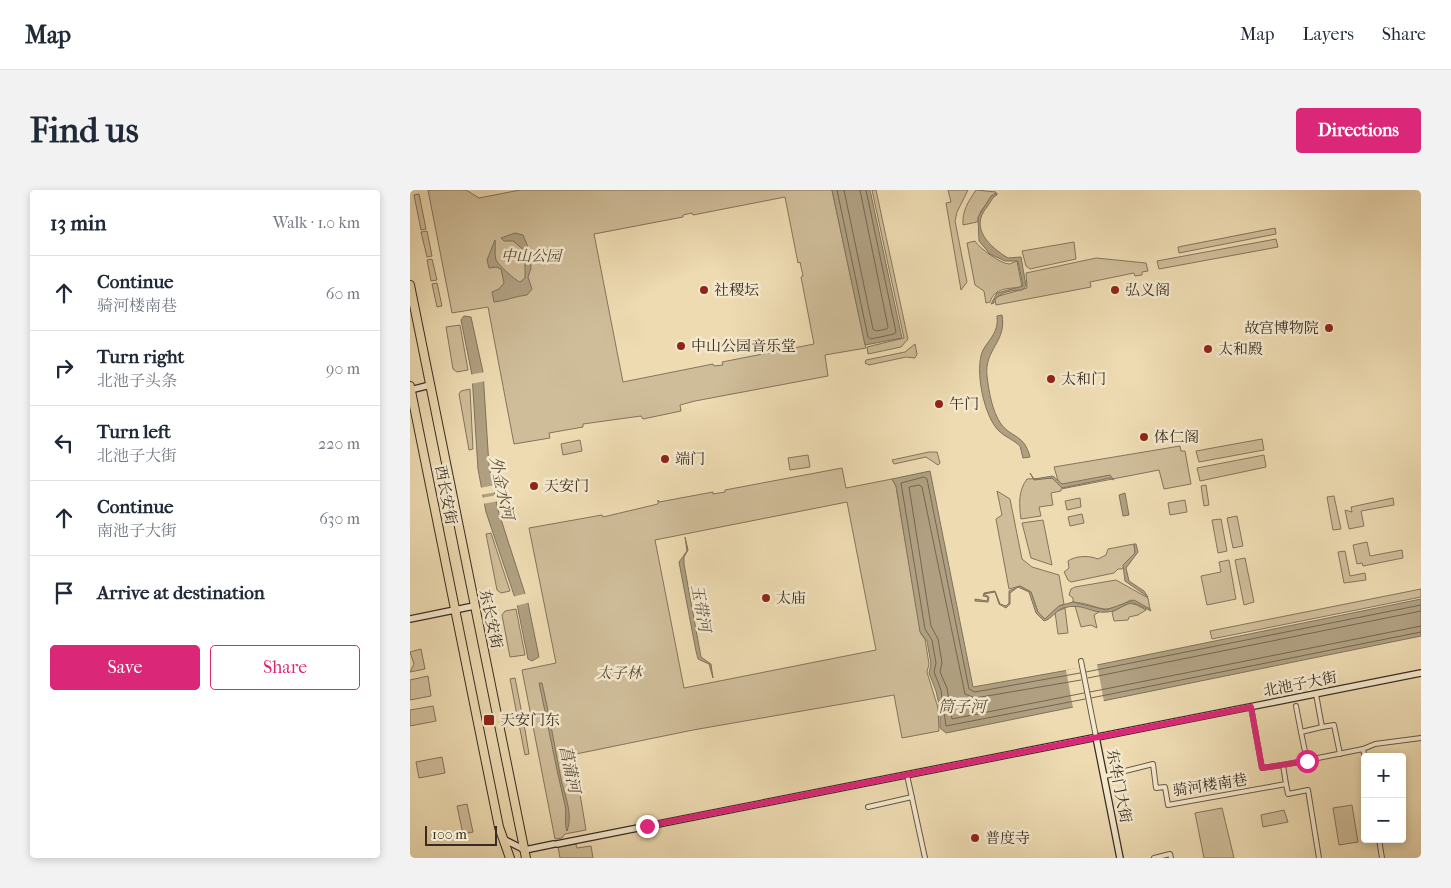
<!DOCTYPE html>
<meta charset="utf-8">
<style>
body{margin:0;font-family:"IM FELL French Canon","Noto Serif SC",serif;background:#f2f2f3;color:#1f2937}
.controls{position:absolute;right:15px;bottom:15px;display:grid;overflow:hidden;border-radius:5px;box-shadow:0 2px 8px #0003}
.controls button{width:45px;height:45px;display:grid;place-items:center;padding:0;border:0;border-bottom:1px solid #e0e1e3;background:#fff;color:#1f2937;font:25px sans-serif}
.scale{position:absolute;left:15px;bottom:12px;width:72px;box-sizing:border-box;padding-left:5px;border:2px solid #382c21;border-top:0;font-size:14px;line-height:18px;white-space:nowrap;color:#382c21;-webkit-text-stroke:4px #f4e8cd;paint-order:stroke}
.stop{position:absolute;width:15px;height:15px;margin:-11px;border:4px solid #db2777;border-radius:50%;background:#fff}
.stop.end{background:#db2777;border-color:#fff;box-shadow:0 1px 5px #0008}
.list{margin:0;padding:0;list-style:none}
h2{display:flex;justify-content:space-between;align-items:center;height:65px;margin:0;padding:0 20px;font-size:21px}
h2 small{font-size:16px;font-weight:400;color:#747a83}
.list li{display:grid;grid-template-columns:32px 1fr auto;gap:15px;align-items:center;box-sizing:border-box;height:75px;padding:0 20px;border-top:1px solid #e0e1e3}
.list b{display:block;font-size:19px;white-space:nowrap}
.list p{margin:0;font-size:16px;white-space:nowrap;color:#747a83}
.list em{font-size:16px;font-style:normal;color:#747a83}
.actions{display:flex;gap:10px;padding:15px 20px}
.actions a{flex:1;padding:11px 0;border:1px solid #db2777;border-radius:5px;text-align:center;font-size:18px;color:#db2777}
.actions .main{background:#db2777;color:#fff}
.icon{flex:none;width:28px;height:28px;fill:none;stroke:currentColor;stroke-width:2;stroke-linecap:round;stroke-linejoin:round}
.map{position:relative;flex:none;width:1011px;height:668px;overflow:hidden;border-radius:5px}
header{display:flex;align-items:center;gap:30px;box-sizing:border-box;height:70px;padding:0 25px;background:#fff;border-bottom:1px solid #e0e1e3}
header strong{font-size:24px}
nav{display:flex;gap:28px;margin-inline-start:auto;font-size:18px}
.intro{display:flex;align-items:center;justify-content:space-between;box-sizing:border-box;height:120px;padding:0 30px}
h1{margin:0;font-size:35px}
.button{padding:12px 22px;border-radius:5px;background:#db2777;color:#fff;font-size:18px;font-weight:700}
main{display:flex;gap:30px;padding:0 30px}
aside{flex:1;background:#fff;border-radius:5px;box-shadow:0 2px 8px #0003}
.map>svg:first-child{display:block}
.green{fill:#cfbd99;stroke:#84745d;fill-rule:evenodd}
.water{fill:#b0a081;stroke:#80725b}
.pier{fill:#eedbb2}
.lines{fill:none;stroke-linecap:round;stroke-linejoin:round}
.shore{stroke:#746651;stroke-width:1}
.street-casing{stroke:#665845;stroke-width:6}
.secondary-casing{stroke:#382c21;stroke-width:8}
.highway-casing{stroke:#382c21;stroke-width:10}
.street{stroke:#f4e8cd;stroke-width:4}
.secondary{stroke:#f4e8cd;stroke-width:5.5}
.highway{stroke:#eedbb2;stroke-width:8}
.route{stroke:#db2777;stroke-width:6}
.poi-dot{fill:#8f2418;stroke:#f4e8cd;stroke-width:2}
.labels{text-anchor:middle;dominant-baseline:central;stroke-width:5;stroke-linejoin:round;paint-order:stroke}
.park-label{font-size:15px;font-style:italic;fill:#564939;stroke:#f4e8cd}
.poi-label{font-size:15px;fill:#382c21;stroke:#f4e8cd;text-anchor:start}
.street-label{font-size:15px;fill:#382c21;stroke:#f4e8cd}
.water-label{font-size:16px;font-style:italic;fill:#5c4f3e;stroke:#f4e8cd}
</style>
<header>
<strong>Map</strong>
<nav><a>Map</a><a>Layers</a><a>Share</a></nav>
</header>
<div class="intro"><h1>Find us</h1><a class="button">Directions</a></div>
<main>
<aside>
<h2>13 min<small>Walk · 1.0 km</small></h2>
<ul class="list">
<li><svg class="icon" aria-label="ahead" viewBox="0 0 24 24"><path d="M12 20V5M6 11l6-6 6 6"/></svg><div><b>Continue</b><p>骑河楼南巷</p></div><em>60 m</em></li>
<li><svg class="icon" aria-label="right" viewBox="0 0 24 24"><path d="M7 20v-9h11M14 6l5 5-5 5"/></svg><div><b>Turn right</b><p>北池子头条</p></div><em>90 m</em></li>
<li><svg class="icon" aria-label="left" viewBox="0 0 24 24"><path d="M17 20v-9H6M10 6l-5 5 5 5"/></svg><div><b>Turn left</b><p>北池子大街</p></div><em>220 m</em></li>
<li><svg class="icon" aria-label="ahead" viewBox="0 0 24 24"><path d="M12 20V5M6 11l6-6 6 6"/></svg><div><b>Continue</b><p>南池子大街</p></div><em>630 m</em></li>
<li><svg class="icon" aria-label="arrive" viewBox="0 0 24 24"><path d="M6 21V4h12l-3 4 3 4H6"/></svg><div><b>Arrive at destination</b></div></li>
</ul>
<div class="actions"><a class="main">Save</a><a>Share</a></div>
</aside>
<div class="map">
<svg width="1011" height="668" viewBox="0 0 1011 668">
<rect width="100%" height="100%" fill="#eedbb2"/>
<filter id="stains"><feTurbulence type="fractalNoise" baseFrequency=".004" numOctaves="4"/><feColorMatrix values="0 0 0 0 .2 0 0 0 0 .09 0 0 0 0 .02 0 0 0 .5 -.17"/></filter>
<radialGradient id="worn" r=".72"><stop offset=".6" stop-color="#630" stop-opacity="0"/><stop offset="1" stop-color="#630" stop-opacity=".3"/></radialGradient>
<g class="green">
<path d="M 18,0 L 56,0 L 69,8 L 110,0 L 422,0 L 456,158 L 415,165 L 418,186 L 285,211 L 270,215 L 271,221 L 233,229 L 231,226 L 173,234 L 173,237 L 139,243 L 140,248 L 104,254 L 78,117 L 42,123 ZM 375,7 L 388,73 L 390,72 L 393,86 L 391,87 L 404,154 L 312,172 L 313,175 L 304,176 L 303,174 L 213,192 L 184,44 L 273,27 L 273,25 L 282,23 L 283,25 Z"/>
<path d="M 462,0 L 466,0 L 498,149 L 491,157 L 458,164 L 457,157 L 494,148 Z"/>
<path d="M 538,0 L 558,0 L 547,22 L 545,31 L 557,92 L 551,100 L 536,13 L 541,12 Z"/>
<path d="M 566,0 L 586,2 L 571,21 L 567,32 L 553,35 C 552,21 558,12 566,0 Z"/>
<path d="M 9,4 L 16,39 L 11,40 L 4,5 Z"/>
<path d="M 865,38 L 866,44 L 769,63 L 768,57 Z"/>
<path d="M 17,41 L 22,66 L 17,67 L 11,42 Z"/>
<path d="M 866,49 L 868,57 L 749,79 L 747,71 Z"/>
<path d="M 565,51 C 569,58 591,74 599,74 C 600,74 607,71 607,71 L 612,97 C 598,99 585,97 580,112 L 576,113 L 574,101 L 565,95 L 557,53 Z"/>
<path d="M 664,52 L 666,69 L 620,79 L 616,76 L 612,61 Z"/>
<path d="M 686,68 L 736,73 L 738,81 L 732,82 L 732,85 L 725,86 L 724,83 L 680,92 L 681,97 L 586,115 L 585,109 L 589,106 L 617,98 L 616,83 Z"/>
<path d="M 22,69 L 27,90 L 21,91 L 17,70 Z"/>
<path d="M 27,93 L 32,116 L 27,117 L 22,94 Z"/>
<path d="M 50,135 L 58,180 L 47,182 L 43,179 L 36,137 Z"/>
<path d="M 505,154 L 507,164 L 505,168 L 496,167 L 459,175 L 455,173 L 456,170 L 495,162 Z"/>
<path d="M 60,199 L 63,259 L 59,260 L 49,204 L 51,201 Z"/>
<path d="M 852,249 L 854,260 L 789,272 L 786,261 Z"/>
<path d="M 170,250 L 172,261 L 153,265 L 151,254 Z"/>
<path d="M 770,256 L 771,261 L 775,261 L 781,294 L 754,299 L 749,280 L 651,299 L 651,301 L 641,303 L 643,315 L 629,317 L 631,326 L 611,329 C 609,315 608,301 617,289 L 642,288 L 649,294 L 644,277 Z"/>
<path d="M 519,262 L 527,262 L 530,273 L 528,275 L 516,267 L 484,274 L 482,270 Z"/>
<path d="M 398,265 L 400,277 L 380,280 L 378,268 Z"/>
<path d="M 854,265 L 856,277 L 790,291 L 787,278 Z"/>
<path d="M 432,278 L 436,298 L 482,289 L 486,296 L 511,444 L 515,449 L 519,474 L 517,482 L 528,518 L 529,541 L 492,548 L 484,505 L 283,540 L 166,564 L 167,574 L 165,574 L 176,640 L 155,644 L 152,648 L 145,649 L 112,480 L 146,473 L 119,338 L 192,325 L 193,327 L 248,314 L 248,310 L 249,312 L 303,302 L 303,304 L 315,302 L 315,300 ZM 437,312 L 466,460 L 274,498 L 245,350 Z"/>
<path d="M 796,295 L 799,315 L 794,316 L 791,296 Z"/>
<path d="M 587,301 L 600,309 L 612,369 L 622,377 L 649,385 L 654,414 L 649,416 L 635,429 L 628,422 L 621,402 L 610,396 L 599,399 L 586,329 L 592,325 Z"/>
<path d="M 924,306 L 931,339 L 923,340 L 917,307 Z"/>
<path d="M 670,308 L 671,317 L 657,320 L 655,311 Z"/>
<path d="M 983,308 L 984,315 L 951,321 L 954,336 L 939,339 L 935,320 L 942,322 L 941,317 Z"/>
<path d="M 775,310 L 777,322 L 760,325 L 758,313 Z"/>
<path d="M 672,324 L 674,333 L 660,336 L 658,327 Z"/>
<path d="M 827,326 L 833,356 L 823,358 L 817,328 Z"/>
<path d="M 811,329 L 817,361 L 808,363 L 802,330 Z"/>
<path d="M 633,330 L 642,375 L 621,368 L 612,333 Z"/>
<path d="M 81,343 L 100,401 L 91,403 L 87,400 L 76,344 Z"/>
<path d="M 957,352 L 960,366 L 992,360 L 993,368 L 953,376 L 952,373 L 947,374 L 943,355 Z"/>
<path d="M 724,354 L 725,363 L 712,379 L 708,379 L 704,383 L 661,392 L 658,390 L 654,382 L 659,378 L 658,371 C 665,366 678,365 688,369 L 696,365 L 698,359 Z"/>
<path d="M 935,361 L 940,386 L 955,383 L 956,390 L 934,393 L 928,362 Z"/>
<path d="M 835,368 L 844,412 L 834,415 L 825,370 Z"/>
<path d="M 819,370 L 826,409 L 797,415 L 791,386 L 811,382 L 809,372 Z"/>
<path d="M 706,390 L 738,408 L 740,419 L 721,410 C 688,427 694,415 663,412 L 663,408 L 659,405 L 661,399 L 665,397 Z"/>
<path d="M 1011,399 L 1011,407 L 802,449 L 800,441 Z"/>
<path d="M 719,413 L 727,415 L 736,420 L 728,425 L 719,427 L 718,430 L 704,431 L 702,422 Z"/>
<path d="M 665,416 L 674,416 L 689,422 L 684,425 L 687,438 L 681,435 L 671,437 Z"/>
<path d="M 655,418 L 658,443 L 648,444 L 645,422 Z"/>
<path d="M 106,419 L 115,465 L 100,467 L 92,425 L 95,421 Z"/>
<path d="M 11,459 L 15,479 L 0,482 L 4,474 L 0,462 Z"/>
<path d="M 18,486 L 21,506 L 0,510 L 0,490 Z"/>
<path d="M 105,488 L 112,524 L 107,525 L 100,489 Z"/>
<path d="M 23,516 L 26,531 L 0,536 L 0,520 Z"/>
<path d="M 113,528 L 119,564 L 115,565 L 108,529 Z"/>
<path d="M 32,567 L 35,583 L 9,588 L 6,572 Z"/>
<path d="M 57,614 L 63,642 L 53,644 L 47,616 Z"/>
<path d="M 942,615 L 948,652 L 929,655 L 923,618 Z"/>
<path d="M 812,618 L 824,668 L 794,668 L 785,623 Z"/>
<path d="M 874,620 L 878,632 L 853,637 L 851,625 Z"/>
<path d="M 166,654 L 167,658 L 181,656 L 183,668 L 150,668 L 148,657 Z"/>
</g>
<g class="water">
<path d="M 422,0 L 460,0 L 492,148 L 455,155 Z"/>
<path d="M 587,3 L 587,5 C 582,7 581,12 577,17 C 559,38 580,57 598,68 L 611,67 L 616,96 L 612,100 C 603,100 590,102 584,110 L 584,113 L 581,114 L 587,103 L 613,96 L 608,71 L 595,71 L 580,64 L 569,51 L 568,27 L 581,6 Z"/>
<path d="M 105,43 L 113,45 L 120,62 L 121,78 L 118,87 L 122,99 L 117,105 C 105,106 96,111 84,112 L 82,102 L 89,99 L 94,93 L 91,79 L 86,77 L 79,78 L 77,70 L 85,50 C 86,56 84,64 86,70 C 88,75 105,90 110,92 L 115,88 L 115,61 L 103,51 L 94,51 L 91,48 Z"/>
<path d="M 592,125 C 597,152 574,159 577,186 C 579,202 582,221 591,234 C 603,249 614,244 620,267 L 613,268 L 610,256 C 604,250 595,247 589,241 C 574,227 564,179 573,160 C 580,148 589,142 587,126 Z"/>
<path d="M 54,126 L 61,127 L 73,182 L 79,276 L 88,320 L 118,413 L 129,467 L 122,471 L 118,469 L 107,414 L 76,322 L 68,279 L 62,185 L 51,130 Z"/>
<path d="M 520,281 L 563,497 L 687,475 L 1011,409 L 1011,446 L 536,543 L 530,538 L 530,519 L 526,501 L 519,483 L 521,474 L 517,451 L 510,442 L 486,296 L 482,289 Z"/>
<path d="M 620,283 L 624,289 L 643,286 L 652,294 L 700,285 L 704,290 L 700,288 L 652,298 L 642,288 L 624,290 Z"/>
<path d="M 715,303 L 719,325 L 713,326 L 709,305 Z"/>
<path d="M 275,347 L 278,360 L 274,367 L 274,374 L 291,467 L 301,474 L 303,488 L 299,474 L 288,469 L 286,461 L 269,372 L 277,361 Z"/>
<path d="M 724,354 L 726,354 L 728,362 L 716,378 L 719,391 L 734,401 L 738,407 L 715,391 L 713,375 L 725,363 Z"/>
<path d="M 610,396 L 621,402 L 628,422 L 635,429 L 649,416 L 663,412 L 696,420 L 724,410 L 740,419 L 741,421 L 724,413 C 714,413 708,421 698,422 C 680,424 674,412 653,418 C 645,421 642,429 634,431 L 626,423 L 619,402 L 608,397 L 600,403 L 600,414 L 596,418 L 589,414 L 585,402 L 574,404 L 579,407 L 578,412 L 565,411 L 565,409 L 577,411 L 578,407 L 573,406 L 574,403 L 585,401 L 590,414 L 596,416 L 599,413 L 599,401 Z"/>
<path d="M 129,493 L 132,493 C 139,523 144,553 150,584 C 153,602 164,623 157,641 C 154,634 157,623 155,615 C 145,574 138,534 129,493 Z"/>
</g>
<g class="pier">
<path d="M 75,182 L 76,191 L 60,194 L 59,185 Z"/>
<path d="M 86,295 L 87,302 L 70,305 L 69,298 Z"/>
<path d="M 88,305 L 89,311 L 72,314 L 71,308 Z"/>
<path d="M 118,403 L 121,412 L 105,416 L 102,407 Z"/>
<path d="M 687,474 L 694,512 L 663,518 L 656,480 Z"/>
</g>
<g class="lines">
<g class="shore">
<path d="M 427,0 L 458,147 L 461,149 L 484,144 L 486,142 L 456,0"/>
<path d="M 434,0 L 463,139 L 466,141 L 477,139 L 478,137 L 450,0"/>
<path d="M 676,482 L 1011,415"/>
<path d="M 670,483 L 565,502 L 559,499 L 517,289 L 514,287 L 491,293 L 515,439 L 522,450 L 526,473 L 524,482 L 531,500 L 536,536 L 675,509"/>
<path d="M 678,488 L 1011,421"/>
<path d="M 671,490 L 565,508 L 555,504 L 512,297 L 509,295 L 499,297 L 521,436 L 528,449 L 532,473 L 530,482 L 537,498 L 542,529 L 674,503"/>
<path d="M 680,502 L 1011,436"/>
<path d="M 681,508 L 1011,442"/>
</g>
<defs>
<g id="street">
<path d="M 671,471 L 686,547"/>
<path d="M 906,504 L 912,537 L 924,535 L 930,564"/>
<path d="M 886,516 L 891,542"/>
<path d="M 841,517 L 852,578 L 873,575"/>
<path d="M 953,559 L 955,569"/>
<path d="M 897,571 L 891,542 L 912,537"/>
<path d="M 497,585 L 515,668"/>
<path d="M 695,586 L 743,574 L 746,598 L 755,597 L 758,615 L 876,594 L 873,575 L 953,559 L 965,554 L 1011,548"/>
<path d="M 876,594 L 878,604 L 898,600 L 909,668"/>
<path d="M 458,617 L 502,607"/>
<path d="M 969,649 L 972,668"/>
<path d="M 744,668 L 760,664 L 761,668"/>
</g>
<g id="secondary">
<path d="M 0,200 L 20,195"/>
<path d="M 0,429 L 64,416"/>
<path d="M 686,547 L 710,668"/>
<path d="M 93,649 L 115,660 L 144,654"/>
<path d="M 147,654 L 1011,483"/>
</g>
<g id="highway">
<path d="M 0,95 L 116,668"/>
<path d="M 0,196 L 89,637 L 100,668"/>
</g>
</defs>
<use href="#street" class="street-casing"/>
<use href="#secondary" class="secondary-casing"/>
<use href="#highway" class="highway-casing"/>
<use href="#street" class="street"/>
<use href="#secondary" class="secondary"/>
<use href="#highway" class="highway"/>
</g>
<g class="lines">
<path class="route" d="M 237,636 L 841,517 L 852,578 L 897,571"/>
</g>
<g class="poi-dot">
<circle cx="294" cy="100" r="5"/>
<circle cx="705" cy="100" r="5"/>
<circle cx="919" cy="138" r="5"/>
<circle cx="271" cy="156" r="5"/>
<circle cx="798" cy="159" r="5"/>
<circle cx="641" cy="189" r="5"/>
<circle cx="529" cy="214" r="5"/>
<circle cx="734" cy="247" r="5"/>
<circle cx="255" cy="269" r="5"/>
<circle cx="124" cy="296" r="5"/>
<circle cx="356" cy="408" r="5"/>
<rect x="73" y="524" width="12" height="12" rx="2.5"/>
<circle cx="565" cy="648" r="5"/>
</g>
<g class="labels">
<g class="park-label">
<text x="121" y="66">中山公园</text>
<text x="209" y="483">太子林</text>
</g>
<g class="poi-label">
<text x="304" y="100">社稷坛</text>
<text x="715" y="100">弘义阁</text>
<text x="909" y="138" text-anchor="end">故宫博物院</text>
<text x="281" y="156">中山公园音乐堂</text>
<text x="808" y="159">太和殿</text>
<text x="651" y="189">太和门</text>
<text x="539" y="214">午门</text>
<text x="744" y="247">体仁阁</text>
<text x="265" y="269">端门</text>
<text x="134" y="296">天安门</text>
<text x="366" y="408">太庙</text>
<text x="90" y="530">天安门东</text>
<text x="575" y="648">普度寺</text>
</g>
<g class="street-label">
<text transform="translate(36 305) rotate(79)">西长安街</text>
<text transform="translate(81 429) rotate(78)">东长安街</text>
<text transform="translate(890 494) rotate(-11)">北池子大街</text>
<text transform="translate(800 595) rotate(-9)">骑河楼南巷</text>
<text transform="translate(709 596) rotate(79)">东华门大街</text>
</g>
<g class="water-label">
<text transform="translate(92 298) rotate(78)">外金水河</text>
<text transform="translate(291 418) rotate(80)">玉带河</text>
<text x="552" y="516">筒子河</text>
<text transform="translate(160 579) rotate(78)">菖蒲河</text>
</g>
</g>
<rect width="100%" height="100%" filter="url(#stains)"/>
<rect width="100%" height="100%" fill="url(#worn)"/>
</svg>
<div class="controls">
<button>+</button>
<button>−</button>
</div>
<div class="scale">100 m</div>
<div class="stop" style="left:897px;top:571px"></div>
<div class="stop end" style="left:237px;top:636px"></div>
</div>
</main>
